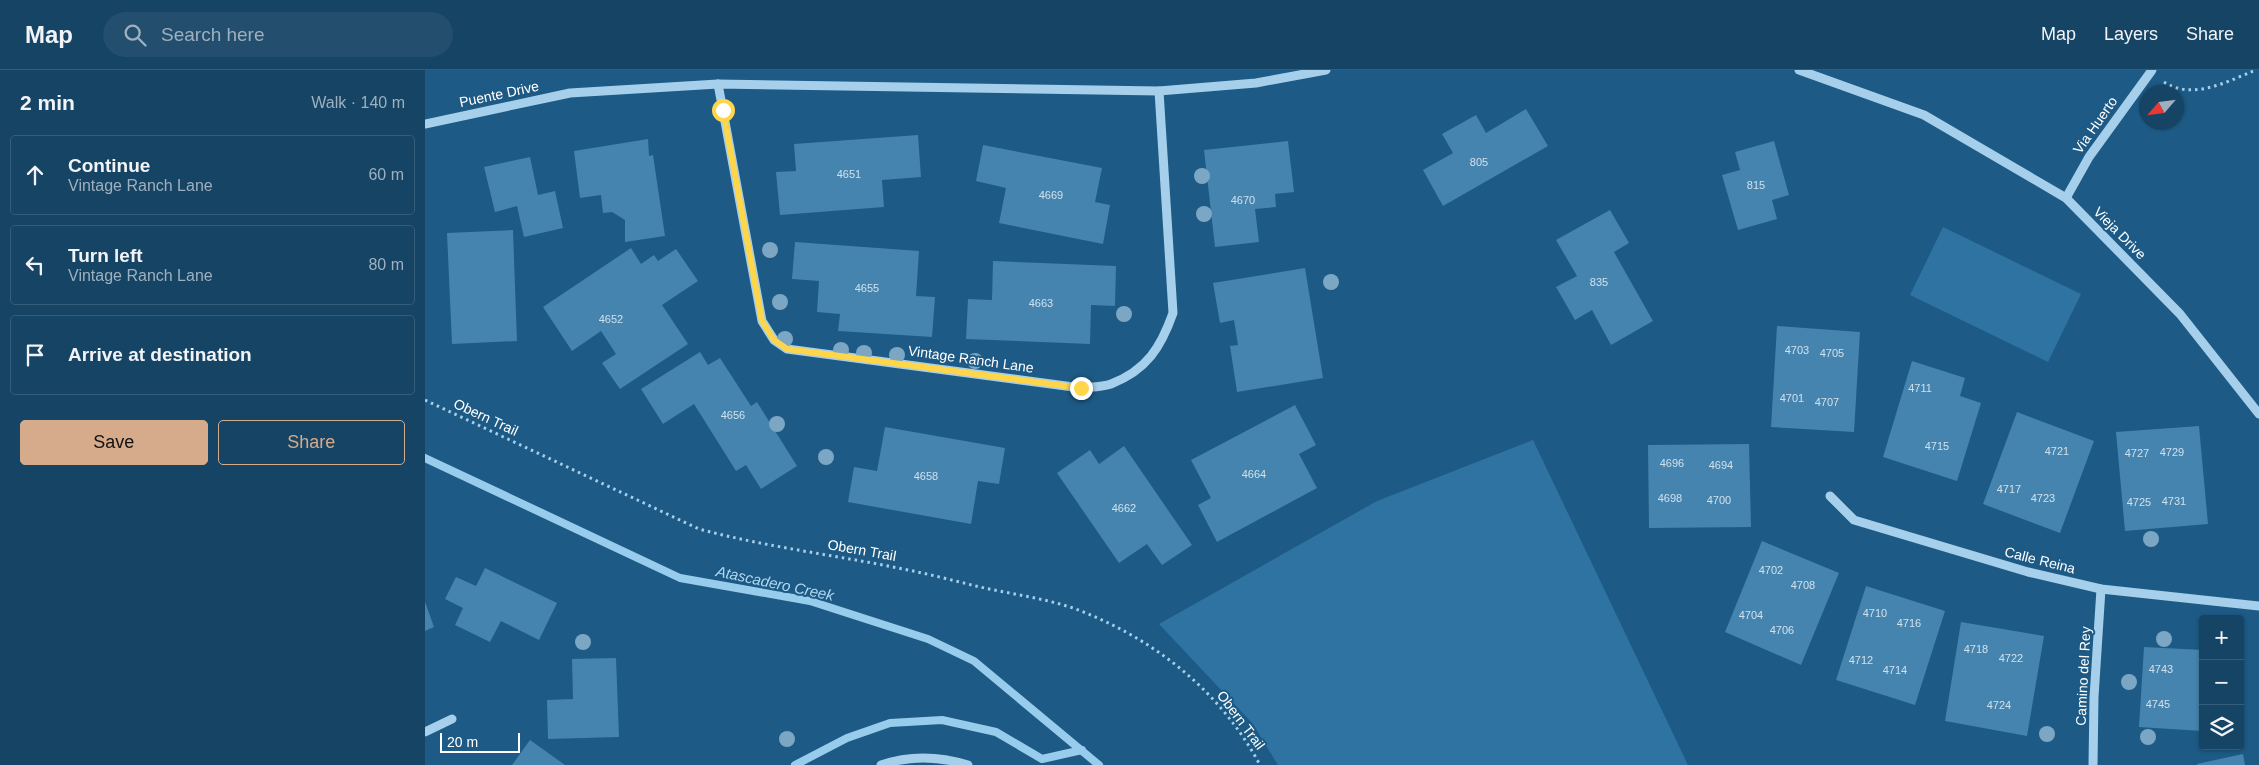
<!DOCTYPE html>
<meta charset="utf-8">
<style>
body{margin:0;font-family:Arial,sans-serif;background:#234e6d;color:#f1f3f6}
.controls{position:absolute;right:15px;bottom:15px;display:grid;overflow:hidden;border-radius:5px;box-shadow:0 1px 4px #0004}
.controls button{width:45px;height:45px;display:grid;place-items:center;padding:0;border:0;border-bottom:1px solid #355c78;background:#164464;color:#f1f3f6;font:25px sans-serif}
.compass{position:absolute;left:1714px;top:15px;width:45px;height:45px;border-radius:50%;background:#164464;box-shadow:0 1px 4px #0004;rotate:242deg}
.scale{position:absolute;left:15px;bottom:12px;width:80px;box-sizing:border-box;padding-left:5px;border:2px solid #fff;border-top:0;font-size:14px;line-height:18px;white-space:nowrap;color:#fff;-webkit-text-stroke:4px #1d5a85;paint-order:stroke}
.stop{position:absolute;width:15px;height:15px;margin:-11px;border:4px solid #ffd54a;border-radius:50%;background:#fff}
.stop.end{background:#ffd54a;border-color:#fff;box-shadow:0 1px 5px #0008}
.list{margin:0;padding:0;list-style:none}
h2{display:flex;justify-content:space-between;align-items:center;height:65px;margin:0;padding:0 20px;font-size:21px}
h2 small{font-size:16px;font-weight:400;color:#9eb0bf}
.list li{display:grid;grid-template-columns:32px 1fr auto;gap:15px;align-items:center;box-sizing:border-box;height:80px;margin:0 10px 10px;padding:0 10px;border:1px solid #355c78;border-radius:5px}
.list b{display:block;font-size:19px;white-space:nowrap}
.list p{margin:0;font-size:16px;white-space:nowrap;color:#9eb0bf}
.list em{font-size:16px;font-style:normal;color:#9eb0bf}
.actions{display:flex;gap:10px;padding:15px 20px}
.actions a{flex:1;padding:11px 0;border:1px solid #d6ab8b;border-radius:5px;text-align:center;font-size:18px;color:#d6ab8b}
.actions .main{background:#d6ab8b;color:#111}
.icon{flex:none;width:28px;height:28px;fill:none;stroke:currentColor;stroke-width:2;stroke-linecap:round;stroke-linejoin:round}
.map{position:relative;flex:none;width:1834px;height:695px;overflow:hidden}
header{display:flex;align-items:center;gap:30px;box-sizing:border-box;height:70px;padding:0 25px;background:#164464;border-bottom:1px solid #355c78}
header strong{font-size:24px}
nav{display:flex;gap:28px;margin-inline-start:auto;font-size:18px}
.search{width:350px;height:45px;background:#234e6d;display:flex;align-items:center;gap:12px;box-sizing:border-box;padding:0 18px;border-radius:28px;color:#9eb0bf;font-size:19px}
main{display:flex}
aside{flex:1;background:#164464}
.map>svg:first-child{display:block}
.green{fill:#2e73a2}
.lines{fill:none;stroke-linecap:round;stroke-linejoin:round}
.stream{stroke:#98ccec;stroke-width:8}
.building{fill:#4584ae}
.path{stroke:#a5cfea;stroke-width:3;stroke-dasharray:2.5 4;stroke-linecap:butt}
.minor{stroke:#a5cfea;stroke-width:9}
.tree{fill:#7ca7c4}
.route{stroke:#ffd54a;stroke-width:6}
.labels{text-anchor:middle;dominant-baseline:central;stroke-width:4;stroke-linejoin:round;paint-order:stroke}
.number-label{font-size:11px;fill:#d0e0eb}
.street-label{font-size:14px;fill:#fff;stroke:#1d5a85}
.water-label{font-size:15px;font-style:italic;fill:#b0d8f2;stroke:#1d5a85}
</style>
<header>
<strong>Map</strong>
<div class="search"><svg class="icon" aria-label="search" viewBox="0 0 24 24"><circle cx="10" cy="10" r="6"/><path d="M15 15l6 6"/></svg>Search here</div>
<nav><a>Map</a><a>Layers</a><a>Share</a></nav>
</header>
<main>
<aside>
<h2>2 min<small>Walk · 140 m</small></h2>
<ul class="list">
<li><svg class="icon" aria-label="ahead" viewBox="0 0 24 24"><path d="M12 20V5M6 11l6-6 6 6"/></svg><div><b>Continue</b><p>Vintage Ranch Lane</p></div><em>60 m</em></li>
<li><svg class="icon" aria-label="left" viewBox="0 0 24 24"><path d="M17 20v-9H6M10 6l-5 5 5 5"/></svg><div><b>Turn left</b><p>Vintage Ranch Lane</p></div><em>80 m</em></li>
<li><svg class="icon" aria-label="arrive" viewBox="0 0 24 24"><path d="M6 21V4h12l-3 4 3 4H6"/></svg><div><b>Arrive at destination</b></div></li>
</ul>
<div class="actions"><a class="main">Save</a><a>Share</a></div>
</aside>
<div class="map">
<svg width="1834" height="695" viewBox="0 0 1834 695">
<rect width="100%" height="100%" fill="#1d5a85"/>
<g class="green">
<path d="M 1518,157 L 1656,224 L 1623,292 L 1485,225 Z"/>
<path d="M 1108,370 L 1263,695 L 853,695 L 828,654 L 734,554 L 952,431 Z"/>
</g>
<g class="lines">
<g class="stream">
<path d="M 0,388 L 255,508 L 385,531 L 503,569 L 549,591 L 674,695"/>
<path d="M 370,695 L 422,668 L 465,653 L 517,650 L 571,662 L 617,689 L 657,680"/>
</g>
</g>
<g class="building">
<path d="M 1101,39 L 1123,76 L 1018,136 L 998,100 L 1028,83 L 1017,64 L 1051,45 L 1061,63 Z"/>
<path d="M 493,65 L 496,107 L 457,110 L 459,137 L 355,145 L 351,102 L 371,101 L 369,74 Z"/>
<path d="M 223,69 L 224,86 L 228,85 L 240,166 L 200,172 L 200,150 L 187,142 L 178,143 L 176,125 L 155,128 L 149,81 Z"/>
<path d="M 863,71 L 869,122 L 850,124 L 851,137 L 830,139 L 834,172 L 790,177 L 779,80 Z"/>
<path d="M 1349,71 L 1364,125 L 1347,130 L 1352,149 L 1313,160 L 1297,105 L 1315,100 L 1310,82 Z"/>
<path d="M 558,75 L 677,98 L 670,132 L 685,135 L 678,174 L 574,153 L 581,118 L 551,111 Z"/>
<path d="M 105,87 L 113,125 L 130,121 L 138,158 L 99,167 L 92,136 L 70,142 L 59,97 Z"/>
<path d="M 1185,140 L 1204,173 L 1189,182 L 1228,251 L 1186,275 L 1167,240 L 1150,250 L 1131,217 L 1152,206 L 1131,170 Z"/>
<path d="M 88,160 L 92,271 L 27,274 L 22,163 Z"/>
<path d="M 370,172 L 494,181 L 491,226 L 510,227 L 507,267 L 413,261 L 415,244 L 392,242 L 394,211 L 367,209 Z"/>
<path d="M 206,178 L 216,194 L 229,185 L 233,191 L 251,179 L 273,211 L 237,235 L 263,274 L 195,319 L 177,293 L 191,284 L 176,261 L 147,281 L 118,237 Z"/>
<path d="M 568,191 L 691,196 L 690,236 L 666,235 L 665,274 L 541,269 L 543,229 L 567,230 Z"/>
<path d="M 880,198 L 898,308 L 812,322 L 805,276 L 813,275 L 809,250 L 795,253 L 788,213 Z"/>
<path d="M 1352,256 L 1435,262 L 1429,362 L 1346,357 Z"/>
<path d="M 275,282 L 283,295 L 295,288 L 326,336 L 332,332 L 372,396 L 336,419 L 321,395 L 311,401 L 269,334 L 238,354 L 216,319 Z"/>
<path d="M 1487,291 L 1540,308 L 1535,326 L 1556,333 L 1532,411 L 1458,387 Z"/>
<path d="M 870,335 L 891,375 L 874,384 L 892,418 L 792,472 L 773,435 L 786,428 L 766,390 Z"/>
<path d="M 1592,342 L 1669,371 L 1635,463 L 1558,434 Z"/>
<path d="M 1774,356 L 1783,454 L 1700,461 L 1691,362 Z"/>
<path d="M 460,357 L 580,378 L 574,414 L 553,411 L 546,454 L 423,432 L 429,397 L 452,401 Z"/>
<path d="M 1324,374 L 1326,457 L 1224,458 L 1223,375 Z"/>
<path d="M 699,376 L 767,475 L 737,495 L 722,474 L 694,493 L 632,403 L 665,380 L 674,394 Z"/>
<path d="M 1337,471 L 1414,503 L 1376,595 L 1300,562 Z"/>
<path d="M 60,498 L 132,533 L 114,570 L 76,551 L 65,572 L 30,555 L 38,538 L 20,529 L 31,507 L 51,516 Z"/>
<path d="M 1441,516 L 1520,541 L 1490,635 L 1411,610 Z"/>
<path d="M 0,532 L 9,557 L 0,561 Z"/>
<path d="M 1536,552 L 1619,566 L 1602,666 L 1520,651 Z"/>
<path d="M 1719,577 L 1778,580 L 1778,661 L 1714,657 Z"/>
<path d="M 1815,583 L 1818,583 L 1817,611 L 1815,611 Z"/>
<path d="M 191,588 L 194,667 L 123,669 L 122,630 L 148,629 L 147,589 Z"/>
<path d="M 105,670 L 140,695 L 87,695 Z"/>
<path d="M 1818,684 L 1820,695 L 1772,695 L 1772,694 Z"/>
</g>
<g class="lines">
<g class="path">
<path d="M 1739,12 C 1768,31 1803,11 1831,0"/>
<path d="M 0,330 L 274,459 C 341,477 410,485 478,499 C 504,504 530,511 555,517 C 586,524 618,528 648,538 C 727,567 795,620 835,695"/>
</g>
<g class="minor">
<path d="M 1374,0 L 1499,45 L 1641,128 L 1755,244 L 1834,344"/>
<path d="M 293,14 L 337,251 L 349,270 L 362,279 L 656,318 C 665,317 678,317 686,314 C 722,300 736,277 748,243 L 734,21"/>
<path d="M 0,54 L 145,23 L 293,14 L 734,21 L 831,13 L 901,0"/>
<path d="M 1641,128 L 1664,87 L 1727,0"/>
<path d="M 1405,426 L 1429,450 L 1603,502 L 1676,519 L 1834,536"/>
<path d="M 0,662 L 27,649"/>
<path d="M 456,695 C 485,685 514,686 543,695"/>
<path d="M 1668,695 L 1669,627 L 1676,519"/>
</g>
</g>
<g class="tree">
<circle cx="777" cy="106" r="8"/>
<circle cx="779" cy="144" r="8"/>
<circle cx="345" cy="180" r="8"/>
<circle cx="906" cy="212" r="8"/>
<circle cx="355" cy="232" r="8"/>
<circle cx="699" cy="244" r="8"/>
<circle cx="360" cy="269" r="8"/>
<circle cx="416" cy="280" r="8"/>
<circle cx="439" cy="283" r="8"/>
<circle cx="472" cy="285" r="8"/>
<circle cx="550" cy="291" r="8"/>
<circle cx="352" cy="354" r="8"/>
<circle cx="401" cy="387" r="8"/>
<circle cx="1726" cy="469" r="8"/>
<circle cx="1739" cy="569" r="8"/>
<circle cx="158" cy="572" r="8"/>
<circle cx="1704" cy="612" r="8"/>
<circle cx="1622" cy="664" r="8"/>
<circle cx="1723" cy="667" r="8"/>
<circle cx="362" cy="669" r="8"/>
</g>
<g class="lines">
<path class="route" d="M 298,40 L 337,251 L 349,270 L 362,279 L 656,318"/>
</g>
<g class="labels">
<g class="number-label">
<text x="1054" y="92">805</text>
<text x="424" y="104">4651</text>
<text x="1331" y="115">815</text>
<text x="626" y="125">4669</text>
<text x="818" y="130">4670</text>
<text x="1174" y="212">835</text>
<text x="442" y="218">4655</text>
<text x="616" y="233">4663</text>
<text x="186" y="249">4652</text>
<text x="1372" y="280">4703</text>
<text x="1407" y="283">4705</text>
<text x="1495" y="318">4711</text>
<text x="1367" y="328">4701</text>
<text x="1402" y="332">4707</text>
<text x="308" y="345">4656</text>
<text x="1512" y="376">4715</text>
<text x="1632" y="381">4721</text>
<text x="1747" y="382">4729</text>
<text x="1712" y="383">4727</text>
<text x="1247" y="393">4696</text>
<text x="1296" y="395">4694</text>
<text x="829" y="404">4664</text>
<text x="501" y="406">4658</text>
<text x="1584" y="419">4717</text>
<text x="1245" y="428">4698</text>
<text x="1618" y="428">4723</text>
<text x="1294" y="430">4700</text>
<text x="1749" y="431">4731</text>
<text x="1714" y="432">4725</text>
<text x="699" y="438">4662</text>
<text x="1346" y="500">4702</text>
<text x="1378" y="515">4708</text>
<text x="1450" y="543">4710</text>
<text x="1326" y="545">4704</text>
<text x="1484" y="553">4716</text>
<text x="1357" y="560">4706</text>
<text x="1551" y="579">4718</text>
<text x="1586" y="588">4722</text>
<text x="1436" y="590">4712</text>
<text x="1736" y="599">4743</text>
<text x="1470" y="600">4714</text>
<text x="1733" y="634">4745</text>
<text x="1574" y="635">4724</text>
</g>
<g class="street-label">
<text transform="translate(74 24) rotate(-12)">Puente Drive</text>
<text transform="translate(1670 55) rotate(-55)">Via Huerto</text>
<text transform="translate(1695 163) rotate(45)">Vieja Drive</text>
<text transform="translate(546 289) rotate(8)">Vintage Ranch Lane</text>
<text transform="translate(61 347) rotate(25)">Obern Trail</text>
<text transform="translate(437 480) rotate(10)">Obern Trail</text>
<text transform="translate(1615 490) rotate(14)">Calle Reina</text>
<text transform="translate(1658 606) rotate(-87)">Camino del Rey</text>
<text transform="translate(816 650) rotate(53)">Obern Trail</text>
</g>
<g class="water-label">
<text transform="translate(350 513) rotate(12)">Atascadero Creek</text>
</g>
</g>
</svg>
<div class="controls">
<button>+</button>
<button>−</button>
<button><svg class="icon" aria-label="layers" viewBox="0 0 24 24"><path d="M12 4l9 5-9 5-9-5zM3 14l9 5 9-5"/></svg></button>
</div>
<svg class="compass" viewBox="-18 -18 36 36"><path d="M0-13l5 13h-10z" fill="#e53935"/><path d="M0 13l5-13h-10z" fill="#9eb0bf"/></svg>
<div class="scale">20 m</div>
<div class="stop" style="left:298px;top:40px"></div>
<div class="stop end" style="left:656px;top:318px"></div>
</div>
</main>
